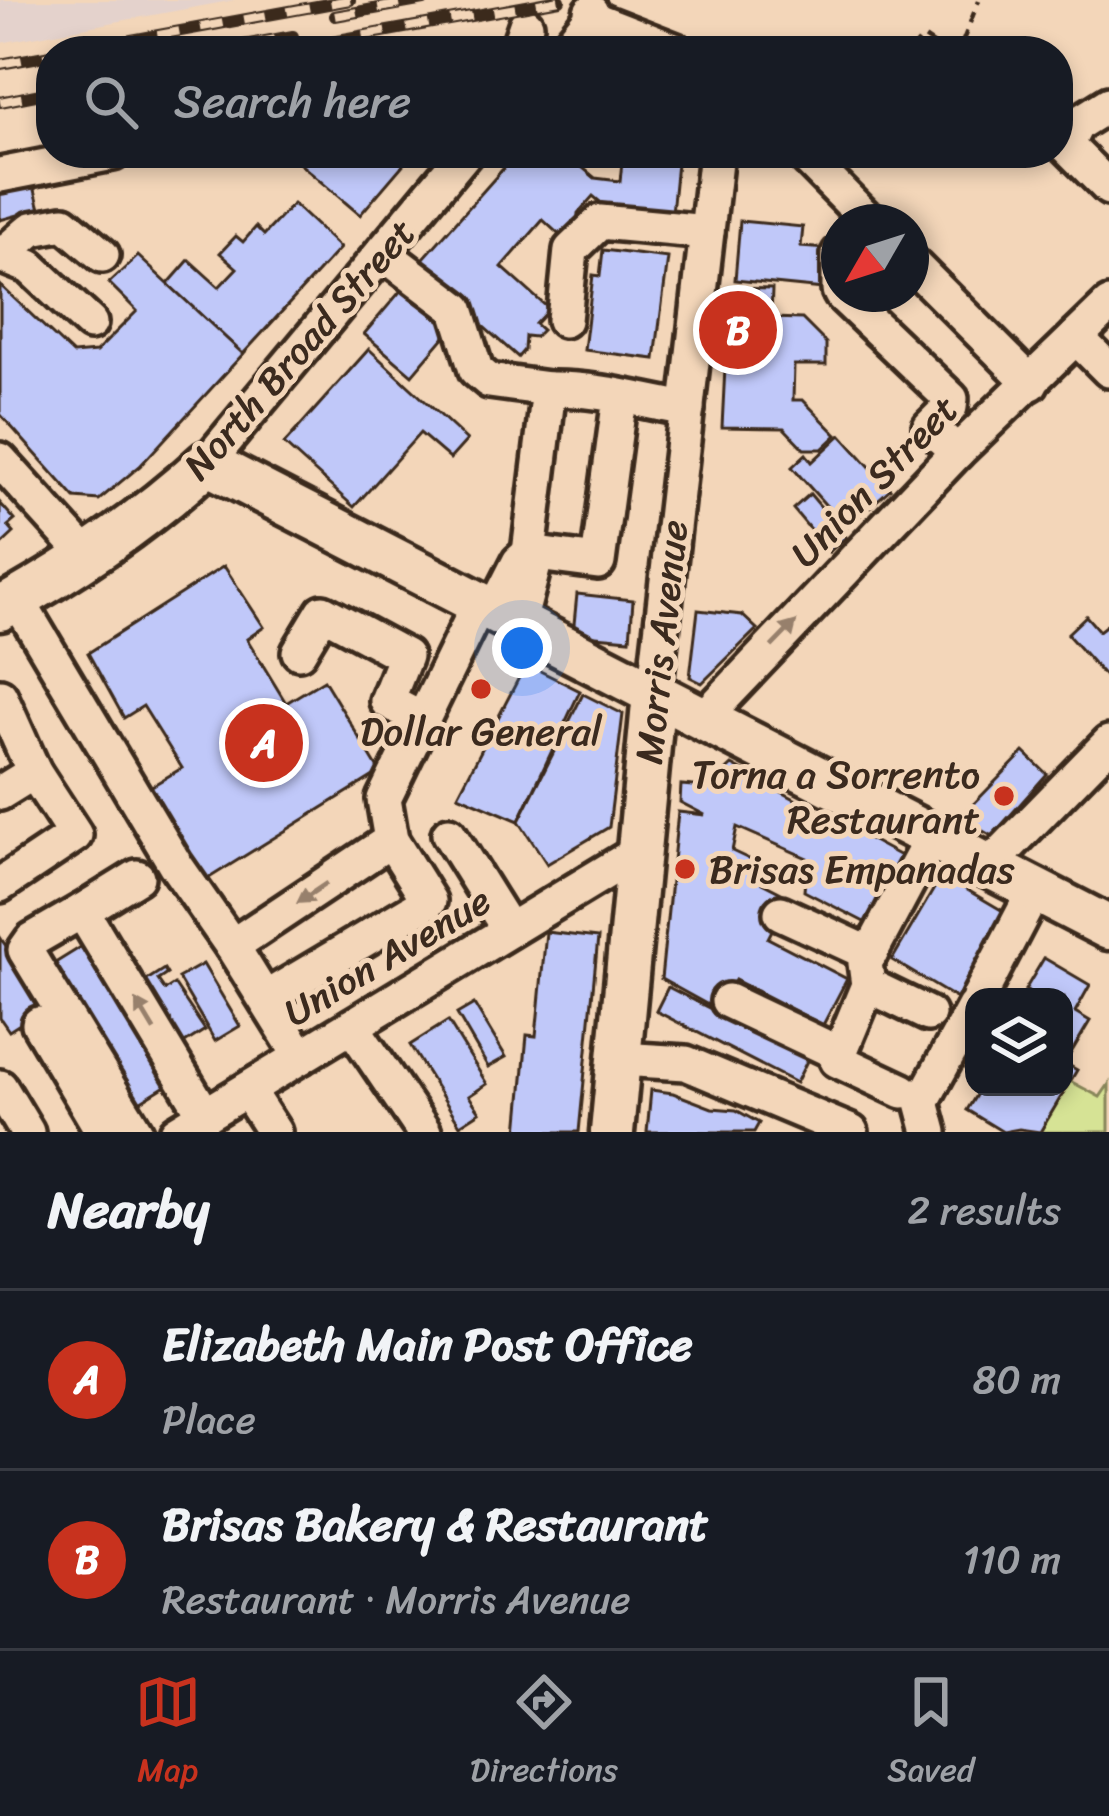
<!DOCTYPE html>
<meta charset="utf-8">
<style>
body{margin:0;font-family:Sriracha,sans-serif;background:#242831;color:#f1f3f6}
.controls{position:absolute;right:36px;bottom:36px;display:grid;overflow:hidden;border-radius:24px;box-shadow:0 6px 18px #0003}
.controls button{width:108px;height:108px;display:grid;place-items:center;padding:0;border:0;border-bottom:3px solid #363941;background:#171b24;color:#f1f3f6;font:60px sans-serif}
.compass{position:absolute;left:821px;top:204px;width:108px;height:108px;border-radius:50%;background:#171b24;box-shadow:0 6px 18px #0003;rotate:231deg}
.you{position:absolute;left:522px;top:648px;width:42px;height:42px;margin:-30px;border:9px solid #fff;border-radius:50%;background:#1a73e8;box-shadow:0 0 0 18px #1a73e833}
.badge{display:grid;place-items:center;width:78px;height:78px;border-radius:50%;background:#c8321e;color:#fff;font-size:39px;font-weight:700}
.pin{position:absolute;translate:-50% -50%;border:6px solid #fff;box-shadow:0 3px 12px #0006}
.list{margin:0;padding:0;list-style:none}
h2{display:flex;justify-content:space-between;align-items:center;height:156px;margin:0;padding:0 48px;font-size:51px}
h2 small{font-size:39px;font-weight:400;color:#9ea1a6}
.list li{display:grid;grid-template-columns:78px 1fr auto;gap:36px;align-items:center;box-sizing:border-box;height:180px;padding:0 48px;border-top:3px solid #363941}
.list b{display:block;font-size:45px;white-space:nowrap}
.list p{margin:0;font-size:39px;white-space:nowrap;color:#9ea1a6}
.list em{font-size:39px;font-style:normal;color:#9ea1a6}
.icon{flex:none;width:66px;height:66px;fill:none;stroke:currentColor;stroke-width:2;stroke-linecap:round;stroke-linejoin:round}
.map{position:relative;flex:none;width:1109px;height:1132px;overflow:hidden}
.search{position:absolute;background:#171b24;box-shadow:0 6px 18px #0003;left:36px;right:36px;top:36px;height:132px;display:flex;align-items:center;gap:30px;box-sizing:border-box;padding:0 42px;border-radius:48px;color:#9ea1a6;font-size:45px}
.sheet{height:516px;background:#171b24}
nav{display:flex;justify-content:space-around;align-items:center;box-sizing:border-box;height:168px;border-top:3px solid #363941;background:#171b24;font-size:33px;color:#9ea1a6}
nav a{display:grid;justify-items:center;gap:6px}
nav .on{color:#c8321e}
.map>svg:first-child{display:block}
.built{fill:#e4d2cc}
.green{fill:#d6e395;stroke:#88865a;stroke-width:3}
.building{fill:#c0c8f9;stroke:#3b2a1e;stroke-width:3}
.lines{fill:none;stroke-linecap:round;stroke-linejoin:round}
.minor-casing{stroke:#3b2a1e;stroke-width:42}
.major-casing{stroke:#3b2a1e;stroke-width:51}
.path{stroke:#3b2a1e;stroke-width:4.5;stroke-dasharray:12 9;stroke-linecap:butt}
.minor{stroke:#f3d6b9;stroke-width:33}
.major{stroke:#f3d6b9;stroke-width:42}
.rail-casing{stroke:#3b2a1e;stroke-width:12}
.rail{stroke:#f3d6b9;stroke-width:8;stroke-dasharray:22;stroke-linecap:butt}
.oneway{fill:#97806c}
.poi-dot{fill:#c8321e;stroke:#f3d6b9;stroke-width:4.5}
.labels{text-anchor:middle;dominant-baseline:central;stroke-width:10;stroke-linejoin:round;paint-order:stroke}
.street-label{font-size:39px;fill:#3b2a1e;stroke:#f3d6b9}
.poi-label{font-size:39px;fill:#3b2a1e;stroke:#f3d6b9}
</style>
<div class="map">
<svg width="1109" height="1132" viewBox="0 0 1109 1132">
<rect width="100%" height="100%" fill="#f3d6b9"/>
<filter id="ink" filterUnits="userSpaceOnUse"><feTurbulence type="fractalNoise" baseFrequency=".00833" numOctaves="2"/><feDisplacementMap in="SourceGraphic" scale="24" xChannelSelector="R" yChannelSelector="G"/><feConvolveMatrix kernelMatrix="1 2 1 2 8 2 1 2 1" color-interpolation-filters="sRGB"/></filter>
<g filter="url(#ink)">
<path class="built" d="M 0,0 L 235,0 L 0,43 Z"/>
<path class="green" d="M 1070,1081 L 1100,1097 L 1109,1084 L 1109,1132 L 1040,1132 Z"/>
<g class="building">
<path d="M 308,153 L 413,153 L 360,215 L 299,163 Z"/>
<path d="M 517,153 L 584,153 L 576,162 L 595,178 L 620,181 L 623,153 L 678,153 L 672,213 L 605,206 L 593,196 L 578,213 L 577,226 L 565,240 L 543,220 L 502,267 L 549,309 L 535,324 L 542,330 L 535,337 L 525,336 L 524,350 L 518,357 L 416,267 Z"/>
<path d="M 34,186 L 40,209 L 0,220 L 0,194 Z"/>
<path d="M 293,204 L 340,248 L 243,354 L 168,284 L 189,260 L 219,287 L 237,268 L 220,253 L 236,236 L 243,242 L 256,227 L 264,235 Z"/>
<path d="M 740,221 L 803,227 L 801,247 L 828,249 L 824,289 L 735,280 Z"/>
<path d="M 603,250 L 668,258 L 655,359 L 584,350 L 593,275 L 600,276 Z"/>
<path d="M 138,256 L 243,354 L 140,466 L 99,500 L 75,498 L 0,414 L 0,285 L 73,354 L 96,352 L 137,311 L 109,283 Z"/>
<path d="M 409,281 L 457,322 L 412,375 L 364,334 Z"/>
<path d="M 729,288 L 772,289 L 771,318 L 802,319 L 826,343 L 826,365 L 794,365 L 793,400 L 803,400 L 837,435 L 822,449 L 804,449 L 784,428 L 722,427 Z"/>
<path d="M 369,349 L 467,440 L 450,459 L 420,433 L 354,507 L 284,444 Z"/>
<path d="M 841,435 L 890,489 L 846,528 L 792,467 L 806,454 L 812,462 Z"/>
<path d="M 810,494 L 846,537 L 829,552 L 793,509 Z"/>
<path d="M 0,503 L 15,520 L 8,526 L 14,533 L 0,546 Z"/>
<path d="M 224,566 L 264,627 L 247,639 L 286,703 L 324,680 L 380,772 L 201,883 L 145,790 L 182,768 L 143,706 L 124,718 L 88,653 Z"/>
<path d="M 577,594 L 633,600 L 630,639 L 573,634 Z"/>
<path d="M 698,610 L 742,615 L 757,629 L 702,683 L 690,677 Z"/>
<path d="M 1086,616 L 1099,631 L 1109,623 L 1109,681 L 1067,634 Z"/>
<path d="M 526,664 L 580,691 L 519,821 L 458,795 Z"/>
<path d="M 583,694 L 623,714 L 609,827 L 547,864 L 519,821 Z"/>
<path d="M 1024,752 L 1047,774 L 992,836 L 960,818 Z"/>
<path d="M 732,765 L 906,859 L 872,926 L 804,891 L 807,858 L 737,827 L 732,851 L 768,868 L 762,883 L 789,897 L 768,938 L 847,979 L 823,1025 L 735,980 L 719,1011 L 661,979 L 678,812 L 705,815 L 680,802 L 681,785 L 728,789 L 717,779 Z"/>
<path d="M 942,875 L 1008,914 L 957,999 L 892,960 Z"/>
<path d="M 546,932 L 598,938 L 579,1132 L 518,1132 L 527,1035 L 536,1036 Z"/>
<path d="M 0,937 L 46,1007 L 9,1031 L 0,1018 Z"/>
<path d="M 89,942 L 175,1080 L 125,1111 L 39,973 Z"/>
<path d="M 1044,958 L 1090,985 L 1075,1012 L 1090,1021 L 1065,1063 L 1077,1070 L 1040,1132 L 1019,1129 L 1003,1132 L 967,1110 L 981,1087 L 1064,1087 L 1064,997 L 1037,997 L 1025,990 Z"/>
<path d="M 203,964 L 240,1026 L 215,1041 L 178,978 Z"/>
<path d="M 164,969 L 167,974 L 158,980 L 165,990 L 174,984 L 205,1030 L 180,1046 L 139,985 Z"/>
<path d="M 668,987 L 808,1059 L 796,1083 L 656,1011 Z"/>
<path d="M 474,1004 L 506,1057 L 488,1067 L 457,1014 Z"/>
<path d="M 448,1021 L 487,1084 L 469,1096 L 480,1112 L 460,1125 L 410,1045 Z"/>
<path d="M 651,1090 L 673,1093 L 712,1108 L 736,1110 L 759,1123 L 754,1132 L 647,1132 Z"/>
</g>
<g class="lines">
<defs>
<g id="minor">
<path d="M 591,18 L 676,51"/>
<path d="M 517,51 L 526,25"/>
<path d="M 564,51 L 591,18 L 591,12"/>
<path d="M 1109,104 L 1077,124 L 1066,145 L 1109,188"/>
<path d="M 802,153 L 870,222"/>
<path d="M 0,175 L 113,153"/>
<path d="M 383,253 L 457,309 L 476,370 L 489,381 L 549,389"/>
<path d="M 839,254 L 839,290"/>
<path d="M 0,255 L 30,267 L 90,323"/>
<path d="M 2,255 L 32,229 L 64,223 L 102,255"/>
<path d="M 911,263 L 1031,383"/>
<path d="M 841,294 L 951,399 L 950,407 L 930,427 L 957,452"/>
<path d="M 564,320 L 571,250 L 600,222 L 707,232"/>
<path d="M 1076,337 L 1109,370"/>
<path d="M 620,397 L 598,562 L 529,553 L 549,389 C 595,388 642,401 687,409"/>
<path d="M 0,460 L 87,556"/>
<path d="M 207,463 L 465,153"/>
<path d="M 17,599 L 175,864 L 232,946 L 301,1057"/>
<path d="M 493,613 L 519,562 L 529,553 L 533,569 L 518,626"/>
<path d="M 299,652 L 323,612 L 405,656 L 387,701 L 421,719"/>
<path d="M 654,694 L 716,153"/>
<path d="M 0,696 L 34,772 L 75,835 L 0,885"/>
<path d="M 703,719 L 957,452 L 1109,305"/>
<path d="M 0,793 L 34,772"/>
<path d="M 449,834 L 509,930"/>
<path d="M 988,867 L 1109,743"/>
<path d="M 82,911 L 137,877"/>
<path d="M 781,913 L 870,954"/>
<path d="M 232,946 L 391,840"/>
<path d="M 868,985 L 928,1014"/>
<path d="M 979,997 L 1035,890"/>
<path d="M 266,998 L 429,901 L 391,840 L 384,799 L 478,606"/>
<path d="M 728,1001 L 840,1054"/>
<path d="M 39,1024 L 103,1132"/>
<path d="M 352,1026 L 424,1132"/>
<path d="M 620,1059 L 686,1063 L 851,1132"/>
<path d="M 0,1087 L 27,1132"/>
<path d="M 247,1090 L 274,1132"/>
<path d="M 903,1091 L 837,1060 L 868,985 L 865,963 L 932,837"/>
<path d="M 136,1132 L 25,950 L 32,940 L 82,911 L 205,1115"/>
<path d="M 177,1132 L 640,851"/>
<path d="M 930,1132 L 922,1102 L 974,1007"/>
</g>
<g id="major">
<path d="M 0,609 C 74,568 145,520 207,463 L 1109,928"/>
<path d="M 612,1132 L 654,694"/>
</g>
</defs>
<use href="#minor" class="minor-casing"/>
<use href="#major" class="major-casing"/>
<path class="path" d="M 911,51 L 923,37 L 942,50 L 962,43 L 979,0"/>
<use href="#minor" class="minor"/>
<use href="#major" class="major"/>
<defs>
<g id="rail">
<path d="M 335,16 L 424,0"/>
<path d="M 71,51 L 350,0"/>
<path d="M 210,51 L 293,36"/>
<path d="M 277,51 L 560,0"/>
<path d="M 0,64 L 51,55"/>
<path d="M 0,102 L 51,92"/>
</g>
</defs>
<use href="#rail" class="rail-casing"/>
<use href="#rail" class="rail"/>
</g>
<defs><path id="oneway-solid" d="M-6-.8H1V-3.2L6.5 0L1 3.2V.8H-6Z" transform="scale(3)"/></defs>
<g class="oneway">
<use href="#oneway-solid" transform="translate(784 634) rotate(-46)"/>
<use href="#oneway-solid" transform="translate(312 893) rotate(146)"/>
<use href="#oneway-solid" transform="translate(145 1015) rotate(-121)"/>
</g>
</g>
<g class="poi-dot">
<circle cx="481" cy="689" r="12"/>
<circle cx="1004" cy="796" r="12"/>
<circle cx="685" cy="869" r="12"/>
</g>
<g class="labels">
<g class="street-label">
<text transform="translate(299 349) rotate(-49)">North Broad Street</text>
<text transform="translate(874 481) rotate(-46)">Union Street</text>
<text transform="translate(661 642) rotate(-84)">Morris Avenue</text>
<text transform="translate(387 956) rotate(-31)">Union Avenue</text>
</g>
<g class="poi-label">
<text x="481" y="731">Dollar General</text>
<text x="980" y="774" text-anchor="end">Torna a Sorrento<tspan x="980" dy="45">Restaurant</tspan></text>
<text x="709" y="869" text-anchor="start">Brisas Empanadas</text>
</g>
</g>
</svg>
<div class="controls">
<button><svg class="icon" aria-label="layers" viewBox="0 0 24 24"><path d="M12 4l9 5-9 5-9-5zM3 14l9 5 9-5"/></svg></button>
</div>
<svg class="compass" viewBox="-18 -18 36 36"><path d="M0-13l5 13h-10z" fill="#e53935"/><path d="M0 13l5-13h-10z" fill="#9ea1a6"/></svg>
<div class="you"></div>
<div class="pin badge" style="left:264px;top:743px">A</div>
<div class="pin badge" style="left:738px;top:330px">B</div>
<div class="search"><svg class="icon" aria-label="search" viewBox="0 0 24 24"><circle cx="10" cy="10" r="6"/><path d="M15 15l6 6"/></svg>Search here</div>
</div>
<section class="sheet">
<h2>Nearby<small>2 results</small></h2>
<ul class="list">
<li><span class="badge">A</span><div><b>Elizabeth Main Post Office</b><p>Place</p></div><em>80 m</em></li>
<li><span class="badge">B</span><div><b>Brisas Bakery &amp; Restaurant</b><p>Restaurant · Morris Avenue</p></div><em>110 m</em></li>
</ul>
</section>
<nav>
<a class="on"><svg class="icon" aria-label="map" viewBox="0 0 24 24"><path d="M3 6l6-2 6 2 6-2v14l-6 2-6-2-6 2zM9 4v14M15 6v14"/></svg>Map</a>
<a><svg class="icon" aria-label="directions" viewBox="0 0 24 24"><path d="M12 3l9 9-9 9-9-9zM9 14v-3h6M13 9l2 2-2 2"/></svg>Directions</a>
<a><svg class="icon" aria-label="saved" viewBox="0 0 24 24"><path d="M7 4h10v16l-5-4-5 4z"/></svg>Saved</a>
</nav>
